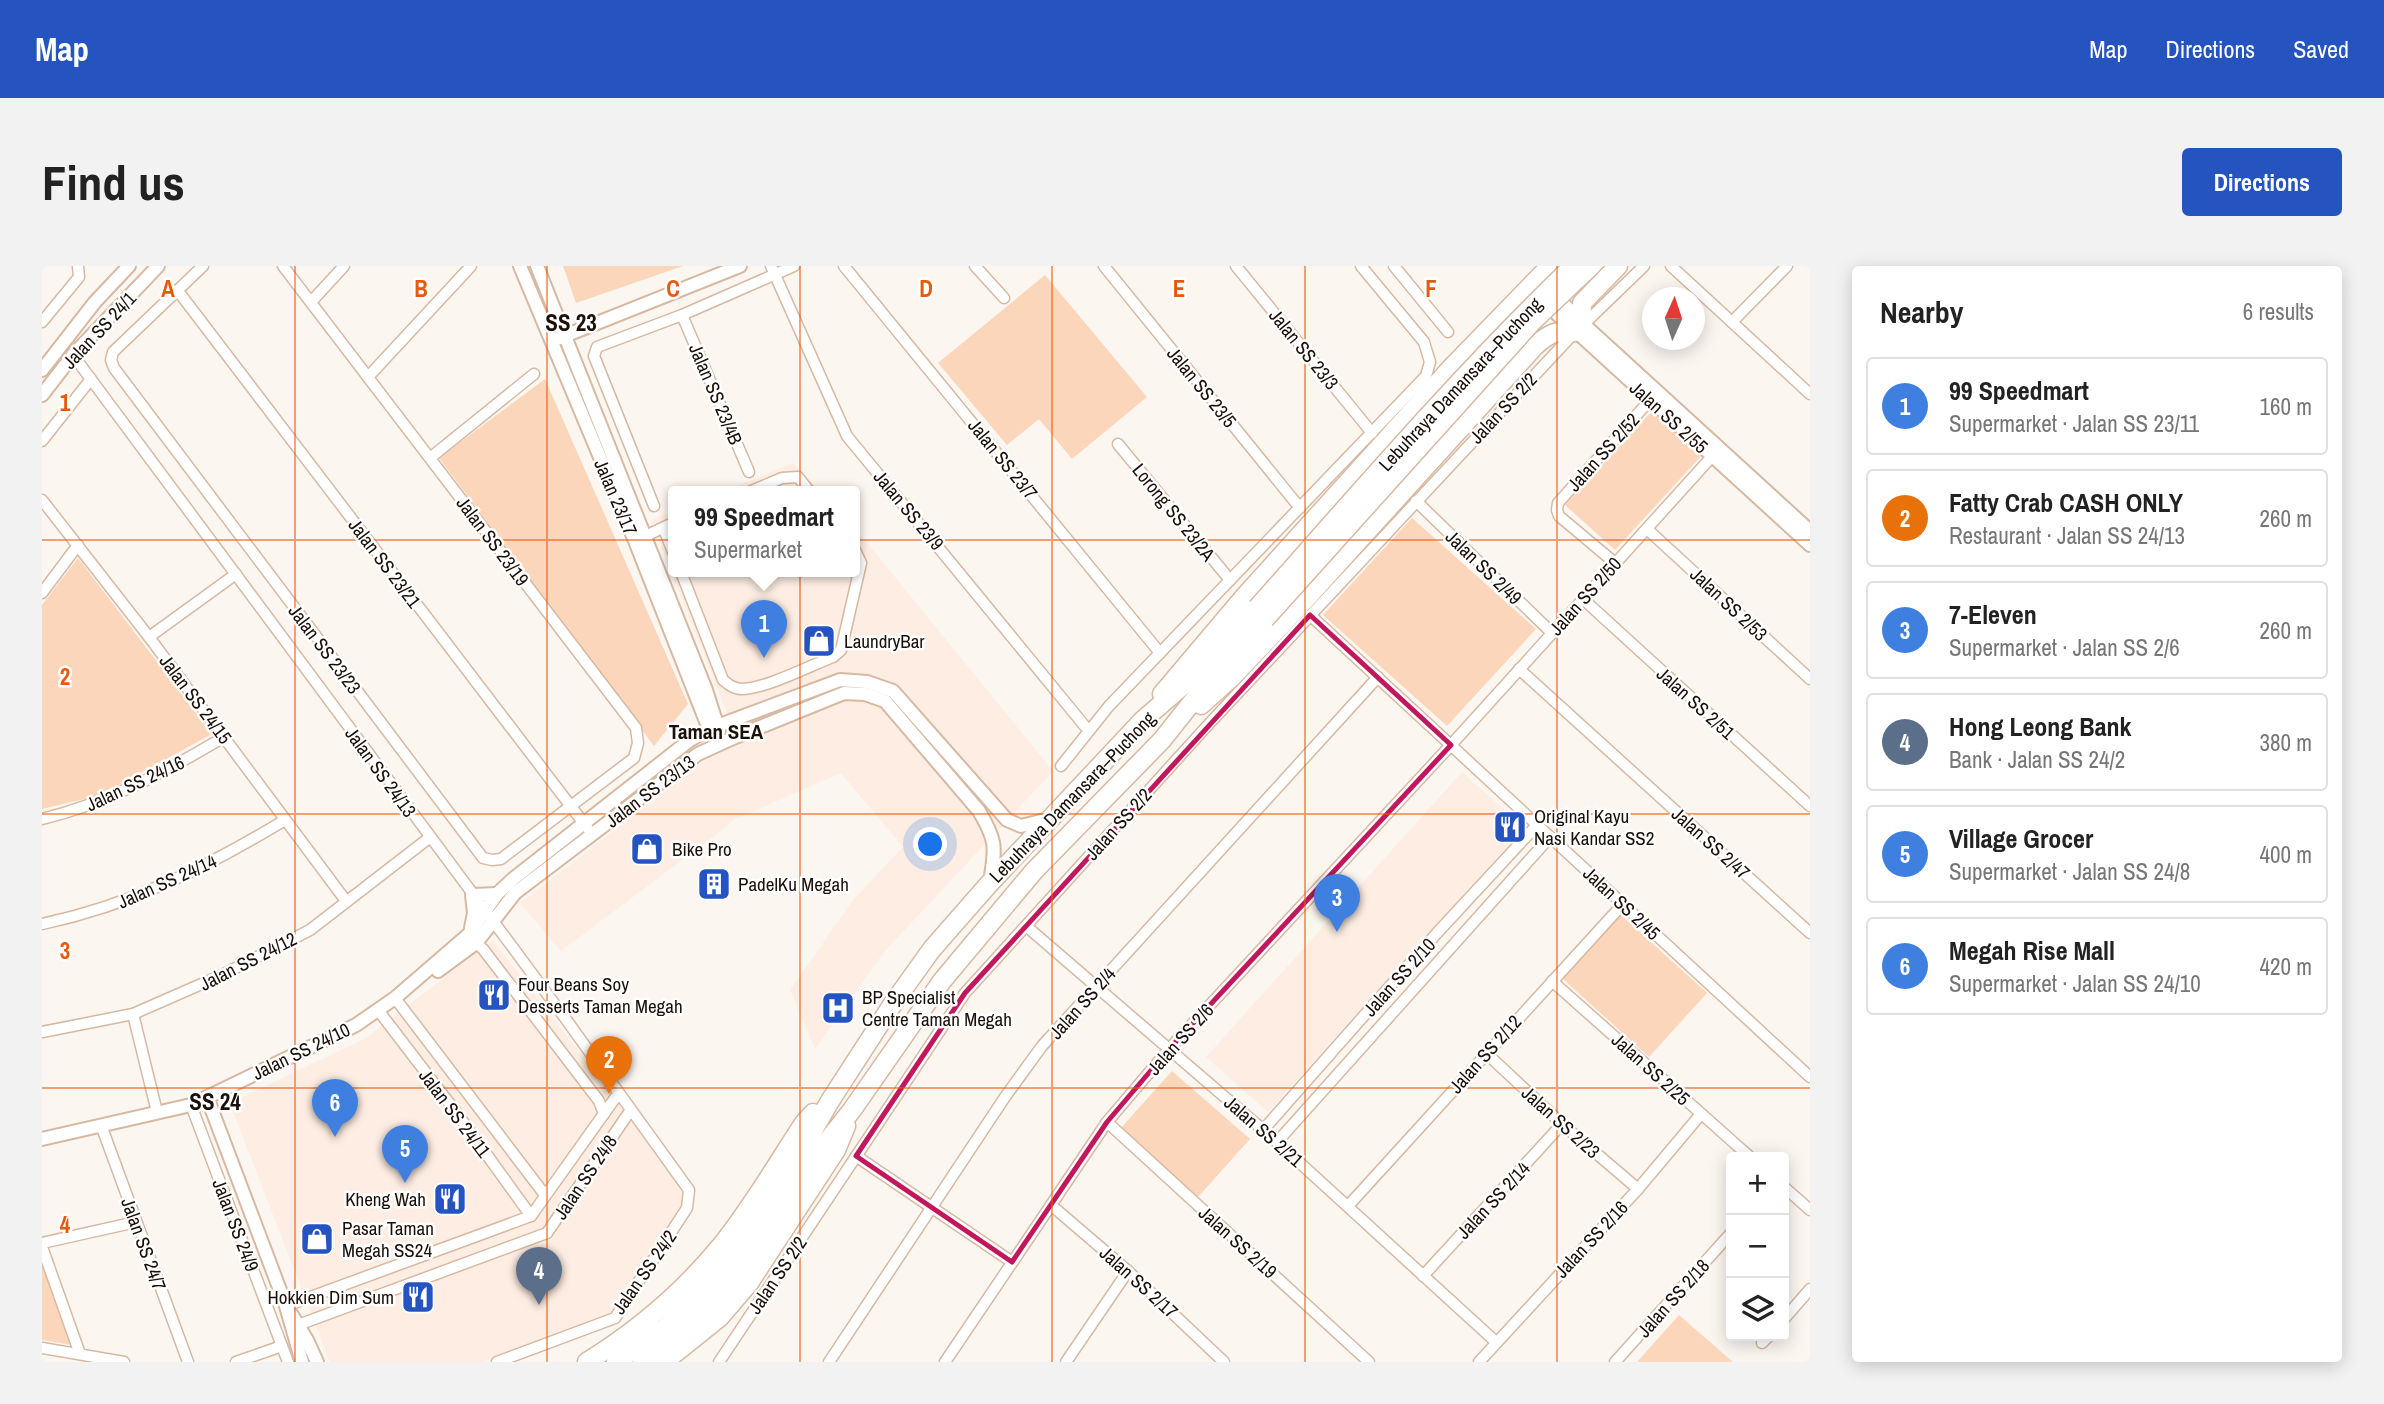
<!DOCTYPE html>
<meta charset="utf-8">
<style>
body{margin:0;font-family:"Archivo Narrow",sans-serif;background:#f2f2f2;color:#222}
.controls{position:absolute;right:21px;bottom:21px;display:grid;overflow:hidden;border-radius:7px;box-shadow:0 4px 18px #0003}
.controls button{width:63px;height:63px;display:grid;place-items:center;padding:0;border:0;border-bottom:2px solid #e0e0e0;background:#fff;color:#222;font:35px sans-serif}
.compass{position:absolute;left:1600px;top:21px;width:63px;height:63px;border-radius:50%;background:#fff;box-shadow:0 4px 18px #0003;rotate:3deg}
.you{position:absolute;left:889px;top:579px;width:24px;height:24px;margin:-18px;border:5px solid #fff;border-radius:50%;background:#1a73e8;box-shadow:0 0 0 10px #1a73e833}
.badge{display:grid;place-items:center;width:46px;height:46px;border-radius:50%;background:#2554c1;color:#fff;font-size:23px;font-weight:700}
.pin{position:absolute;translate:-50% -58px;filter:drop-shadow(0 2px 4px #0008)}
.pin::after{content:'';position:absolute;top:37px;width:24px;height:21px;background:inherit;clip-path:polygon(0 0,100% 0,50% 100%)}
.popup{position:absolute;left:626px;top:220px;width:192px;height:91px;box-sizing:border-box;display:grid;place-content:center;border-radius:7px;background:#fff;filter:drop-shadow(0 2px 5px #0005);font-size:23px;white-space:nowrap;color:#767676}
.popup b{font-size:26px;color:#222}
.popup::after{content:'';position:absolute;left:50%;top:100%;margin-left:-14px;border:14px solid transparent;border-top-color:#fff}
.list{margin:0;padding:0;list-style:none}
h2{display:flex;justify-content:space-between;align-items:center;height:91px;margin:0;padding:0 28px;font-size:30px}
h2 small{font-size:23px;font-weight:400;color:#767676}
.list li{display:grid;grid-template-columns:46px 1fr auto;gap:21px;align-items:center;box-sizing:border-box;height:98px;margin:0 14px 14px;padding:0 14px;border:2px solid #e0e0e0;border-radius:7px}
.list b{display:block;font-size:26px;white-space:nowrap}
.list p{margin:0;font-size:23px;white-space:nowrap;color:#767676}
.list em{font-size:23px;font-style:normal;color:#767676}
.icon{flex:none;width:38px;height:38px;fill:none;stroke:currentColor;stroke-width:2;stroke-linecap:round;stroke-linejoin:round}
.map{position:relative;flex:none;width:1768px;height:1096px;overflow:hidden;border-radius:7px}
header{display:flex;align-items:center;gap:42px;box-sizing:border-box;height:98px;padding:0 35px;background:#2554c1;color:#fff}
header strong{font-size:33px}
nav{display:flex;gap:38px;margin-inline-start:auto;font-size:24px}
.intro{display:flex;align-items:center;justify-content:space-between;box-sizing:border-box;height:168px;padding:0 42px}
h1{margin:0;font-size:49px}
.button{padding:18px 32px;border-radius:7px;background:#2554c1;color:#fff;font-size:24px;font-weight:700}
main{display:flex;gap:42px;padding:0 42px}
aside{flex:1;background:#fff;border-radius:7px;box-shadow:0 4px 18px #0003}
.map>svg:first-child{display:block}
.built{fill:#fdede2}
.green{fill:#fcd6ba}
.lines{fill:none;stroke-linecap:round;stroke-linejoin:round}
.street-casing{stroke:#d7b9a2;stroke-width:13}
.secondary-casing{stroke:#d7b9a2;stroke-width:16}
.highway-casing{stroke:#d7b9a2;stroke-width:21}
.street{stroke:#fff;stroke-width:10}
.secondary{stroke:#fff;stroke-width:12}
.highway{stroke:#fff;stroke-width:18}
.highway-bridge-casing{stroke:#d7b9a2;stroke-width:21;stroke-linecap:butt}
.highway-bridge{stroke:#fff;stroke-width:18}
.marked{fill:none;stroke:#c2185b;stroke-width:5;stroke-linejoin:round}
.grid{fill:none;stroke:#e8590c;stroke-width:2;stroke-opacity:0.55}
.labels{text-anchor:middle;dominant-baseline:central;stroke-width:5;stroke-linejoin:round;paint-order:stroke}
.street-label{font-size:19px;fill:#1b1009;stroke:#fff}
.poi-label{font-size:19px;fill:#1b1009;stroke:#fff;text-anchor:start}
.neighbourhood-label{font-size:21px;font-weight:bold;fill:#1b1009;stroke:#fff}
.quarter-label{font-size:23px;font-weight:bold;fill:#1b1009;stroke:#fff}
.grid-label{font-size:23px;text-anchor:middle;font-weight:bold;fill:#e8590c;stroke:#fff;stroke-width:5;stroke-linejoin:round;paint-order:stroke}
</style>
<header>
<strong>Map</strong>
<nav><a>Map</a><a>Directions</a><a>Saved</a></nav>
</header>
<div class="intro"><h1>Find us</h1><a class="button">Directions</a></div>
<main>
<div class="map">
<svg width="1768" height="1096" viewBox="0 0 1768 1096">
<rect width="100%" height="100%" fill="#fcf6f1"/>
<g class="built">
<path d="M 751,197 L 779,226 L 680,226 Z"/>
<path d="M 631,245 L 631,306 L 813,306 L 813,262 L 1011,505 L 842,686 L 773,783 L 748,724 L 812,633 L 861,581 L 799,507 L 691,554 L 684,561 L 519,685 L 478,637 L 661,496 L 697,478 L 609,254 Z"/>
<path d="M 1420,506 L 1482,561 L 1226,846 L 1164,791 Z"/>
<path d="M 451,674 L 642,923 L 643,932 L 571,1048 L 441,1096 L 288,1096 L 190,843 L 196,833 L 324,772 Z"/>
</g>
<g class="green">
<path d="M 521,0 L 641,0 L 534,37 Z"/>
<path d="M 1003,9 L 1105,131 L 1030,193 L 997,153 L 965,179 L 896,97 Z"/>
<path d="M 503,113 L 646,438 L 612,480 L 397,192 Z"/>
<path d="M 1611,144 L 1660,189 L 1573,284 L 1523,239 Z"/>
<path d="M 1370,252 L 1494,363 L 1405,460 L 1281,349 Z"/>
<path d="M 36,292 L 170,468 L 59,529 L 0,543 L 0,339 Z"/>
<path d="M 1579,649 L 1665,727 L 1607,791 L 1521,713 Z"/>
<path d="M 1130,805 L 1208,873 L 1156,931 L 1078,863 Z"/>
<path d="M 0,996 L 30,1079 L 0,1074 Z"/>
<path d="M 1637,1049 L 1691,1096 L 1595,1096 Z"/>
</g>
<g class="lines">
<defs>
<g id="street">
<path d="M 161,0 L 71,86 L 69,94 L 72,102 L 441,592 L 450,594 L 459,593 L 592,492 L 596,477 L 594,462 L 241,0"/>
<path d="M 729,0 L 805,170 L 1046,464"/>
<path d="M 802,0 L 1118,387"/>
<path d="M 933,0 L 962,32"/>
<path d="M 1062,0 L 1258,242"/>
<path d="M 1194,0 L 1330,167"/>
<path d="M 1352,0 L 1406,66"/>
<path d="M 1629,0 L 1768,128"/>
<path d="M 136,25 L 550,568"/>
<path d="M 269,36 L 302,0"/>
<path d="M 640,49 L 707,206"/>
<path d="M 0,56 L 37,11 L 36,0"/>
<path d="M 1690,56 L 1745,0"/>
<path d="M 1542,58 L 1602,0"/>
<path d="M 31,89 L 523,752 L 647,924 L 645,942 L 573,1052 L 455,1096"/>
<path d="M 326,111 L 429,0"/>
<path d="M 0,175 L 49,113"/>
<path d="M 1076,178 L 1188,314"/>
<path d="M 388,192 L 492,108"/>
<path d="M 707,226 L 740,212 L 756,211 L 768,226"/>
<path d="M 0,234 L 107,371 L 304,635"/>
<path d="M 1374,235 L 1510,367"/>
<path d="M 612,240 L 552,90 L 555,81 L 640,49 L 752,0"/>
<path d="M 622,263 L 631,286"/>
<path d="M 1605,263 L 1768,413"/>
<path d="M 597,273 L 631,257"/>
<path d="M 1573,297 L 1517,250 L 1515,244 L 1516,237 L 1608,134"/>
<path d="M 639,306 L 681,414 C 687,419 692,423 701,423 C 725,422 767,400 791,391 L 799,384 L 819,297 L 813,284"/>
<path d="M 0,327 L 36,279"/>
<path d="M 1541,333 L 1768,540"/>
<path d="M 1268,349 L 1768,811"/>
<path d="M 107,371 L 194,308"/>
<path d="M 1477,403 L 1768,667"/>
<path d="M 1019,500 L 1067,440 L 1384,110 L 1388,96 L 1382,76 L 1319,0"/>
<path d="M 0,553 C 66,537 123,506 182,471"/>
<path d="M 0,658 C 90,639 165,601 243,554"/>
<path d="M 984,660 L 1235,876 L 1454,1076"/>
<path d="M 434,677 L 441,683 L 557,835 L 562,848"/>
<path d="M 1510,715 L 1708,891"/>
<path d="M 353,732 L 503,929"/>
<path d="M 336,744 L 414,846 L 489,950"/>
<path d="M 91,748 L 115,846"/>
<path d="M 0,766 L 91,748 L 180,709 L 268,664 L 387,572"/>
<path d="M 1444,787 L 1520,858 L 1596,923"/>
<path d="M 149,839 L 246,1096"/>
<path d="M 1065,856 L 1327,1096"/>
<path d="M 59,859 L 146,1096"/>
<path d="M 1221,864 L 1395,667 L 1495,559"/>
<path d="M 1235,876 L 1508,571"/>
<path d="M 814,890 L 970,996"/>
<path d="M 1742,921 L 1768,944"/>
<path d="M 1009,939 L 1086,1005 L 1182,1096"/>
<path d="M 1306,940 L 1581,638"/>
<path d="M 0,977 L 94,956"/>
<path d="M 0,981 L 38,1088"/>
<path d="M 1381,1010 L 1520,858"/>
<path d="M 244,1040 L 489,950 L 576,828"/>
<path d="M 1742,1053 L 1768,1023"/>
<path d="M 256,1059 L 505,967 L 588,845"/>
<path d="M 1720,1077 L 1727,1070"/>
<path d="M 0,1082 L 82,1096"/>
<path d="M 194,1096 L 240,1080"/>
<path d="M 677,1096 L 923,727 L 1166,459 L 1533,66"/>
<path d="M 787,1096 L 963,831 L 1000,780 L 1336,411"/>
<path d="M 903,1096 L 1065,856 L 1128,782 L 1409,479 L 1675,185"/>
<path d="M 1024,1096 L 1086,1005"/>
<path d="M 1437,1096 L 1596,923 L 1659,848"/>
<path d="M 1573,1096 L 1689,967"/>
</g>
<g id="secondary">
<path d="M 478,0 L 593,275 L 667,463 L 672,468"/>
<path d="M 495,0 L 664,424 L 677,465"/>
<path d="M 1511,27 L 1539,56 L 1768,265"/>
<path d="M 1502,36 L 1768,279"/>
<path d="M 515,73 L 698,0"/>
<path d="M 0,104 L 53,36 L 87,0"/>
<path d="M 0,129 L 31,89 L 116,0"/>
<path d="M 429,662 L 432,647 L 430,629 L 455,628"/>
<path d="M 396,705 L 434,677 L 473,627 L 656,488 L 691,472 L 802,427 L 823,428 L 843,435 L 937,545 C 956,577 953,582 948,617"/>
<path d="M 165,831 L 244,1040 L 260,1096"/>
<path d="M 0,873 L 149,839 L 314,759 L 353,732 L 427,668 L 455,628 L 471,613 L 648,474 L 667,463 L 798,414 L 825,416 L 851,425 L 965,554 L 979,560 L 1007,553"/>
<path d="M 250,1049 L 265,1074 L 275,1096"/>
</g>
<g id="highway">
<path d="M 1539,56 L 1540,37 L 1576,0"/>
<path d="M 1120,428 L 1202,331 L 1409,102 L 1508,0"/>
<path d="M 1159,439 L 1190,411 L 1252,346 L 1493,80 C 1506,68 1516,63 1533,66"/>
<path d="M 545,1096 C 595,1065 640,1027 678,981 C 709,943 735,898 762,857 L 771,847"/>
<path d="M 574,1096 L 624,1061 L 664,1021 L 700,977 L 739,920 L 788,835 L 852,736 L 890,683 L 947,618 L 1101,454 L 1146,415 L 1215,342"/>
<path d="M 600,1096 L 630,1074 L 675,1030 L 713,983 L 783,878 L 810,844 L 900,715 L 992,605 L 1120,474 L 1178,401 L 1223,353"/>
<path d="M 622,1096 L 678,1051 L 707,1017 L 794,884 L 804,860"/>
</g>
</defs>
<use href="#street" class="street-casing"/>
<use href="#secondary" class="secondary-casing"/>
<use href="#highway" class="highway-casing"/>
<use href="#street" class="street"/>
<use href="#secondary" class="secondary"/>
<use href="#highway" class="highway"/>
<defs>
<g id="highway-bridge">
<path d="M 1215,342 C 1318,226 1419,108 1531,0"/>
<path d="M 1223,353 L 1490,56 L 1549,0"/>
</g>
</defs>
<use href="#highway-bridge" class="highway-bridge-casing"/>
<use href="#highway-bridge" class="highway-bridge"/>
</g>
<path class="marked" d="M 1268,349 L 1409,479 L 1128,782 L 1065,856 L 970,996 L 814,890 L 923,727 Z"/>
<path class="grid" d="M 253,0 L 253,1096M 505,0 L 505,1096M 758,0 L 758,1096M 1010,0 L 1010,1096M 1263,0 L 1263,1096M 1515,0 L 1515,1096M 0,274 L 1768,274M 0,548 L 1768,548M 0,822 L 1768,822"/>
<defs>
<symbol id="shop-square" viewBox="-11 -11 22 22"><rect x="-9" y="-9" width="18" height="18" rx="4" fill="#2554c1" stroke="#fff"/><path d="M-5-2.5h2.3a2.7 3.5 0 0 1 5.4 0H5L5.5 6h-11ZM-1.5-2.5h3a1.5 2.3 0 0 0-3 0Z" fill="#fff"/></symbol>
<symbol id="restaurant-square" viewBox="-11 -11 22 22"><rect x="-9" y="-9" width="18" height="18" rx="4" fill="#2554c1" stroke="#fff"/><path d="M-5-6h1v4h1v-4h1v4h1v-4h1v5L-1.5 .5V6h-2V.5L-5-1ZM5-6V6H3V1.5H1.5Q1.5-4 5-6Z" fill="#fff"/></symbol>
<symbol id="building-square" viewBox="-11 -11 22 22"><rect x="-9" y="-9" width="18" height="18" rx="4" fill="#2554c1" stroke="#fff"/><path d="M-4-6H4V6H1V3H-1V6H-4ZM-2.5-4.3h1.7v1.8h-1.7ZM.8-4.3h1.7v1.8H.8ZM-2.5-1h1.7V.8h-1.7ZM.8-1h1.7V.8H.8Z" fill="#fff"/></symbol>
<symbol id="hospital-square" viewBox="-11 -11 22 22"><rect x="-9" y="-9" width="18" height="18" rx="4" fill="#2554c1" stroke="#fff"/><path d="M-5-5h3v3.5h4V-5h3V5h-3V1.5h-4V5h-3Z" fill="#fff"/></symbol>
</defs>
<g fill-rule="evenodd">
<use href="#shop-square" x="758" y="356" width="38" height="38"/>
<use href="#restaurant-square" x="1449" y="542" width="38" height="38"/>
<use href="#shop-square" x="586" y="564" width="38" height="38"/>
<use href="#building-square" x="653" y="599" width="38" height="38"/>
<use href="#restaurant-square" x="433" y="710" width="38" height="38"/>
<use href="#hospital-square" x="777" y="723" width="38" height="38"/>
<use href="#restaurant-square" x="389" y="914" width="38" height="38"/>
<use href="#shop-square" x="256" y="954" width="38" height="38"/>
<use href="#restaurant-square" x="357" y="1012" width="38" height="38"/>
</g>
<g class="labels">
<g class="street-label">
<text transform="translate(57 64) rotate(-47)">Jalan SS 24/1</text>
<text transform="translate(1262 83) rotate(51)">Jalan SS 23/3</text>
<text transform="translate(1418 118) rotate(-47)">Lebuhraya Damansara–Puchong</text>
<text transform="translate(1160 121) rotate(51)">Jalan SS 23/5</text>
<text transform="translate(674 128) rotate(67)">Jalan SS 23/4B</text>
<text transform="translate(1461 142) rotate(-47)">Jalan SS 2/2</text>
<text transform="translate(1627 151) rotate(42)">Jalan SS 2/55</text>
<text transform="translate(1561 186) rotate(-48)">Jalan SS 2/52</text>
<text transform="translate(961 193) rotate(51)">Jalan SS 23/7</text>
<text transform="translate(574 231) rotate(67)">Jalan 23/17</text>
<text transform="translate(867 244) rotate(50)">Jalan SS 23/9</text>
<text transform="translate(1132 246) rotate(51)">Lorong SS 23/2A</text>
<text transform="translate(451 275) rotate(53)">Jalan SS 23/19</text>
<text transform="translate(343 297) rotate(53)">Jalan SS 23/21</text>
<text transform="translate(1442 301) rotate(44)">Jalan SS 2/49</text>
<text transform="translate(1543 330) rotate(-48)">Jalan SS 2/50</text>
<text transform="translate(1687 338) rotate(43)">Jalan SS 2/53</text>
<text transform="translate(283 383) rotate(53)">Jalan SS 23/23</text>
<text transform="translate(154 433) rotate(53)">Jalan SS 24/15</text>
<text transform="translate(1654 437) rotate(42)">Jalan SS 2/51</text>
<text transform="translate(339 506) rotate(54)">Jalan SS 24/13</text>
<text transform="translate(93 517) rotate(-25)">Jalan SS 24/16</text>
<text transform="translate(608 525) rotate(-37)">Jalan SS 23/13</text>
<text transform="translate(1030 531) rotate(-46)">Lebuhraya Damansara–Puchong</text>
<text transform="translate(1076 558) rotate(-48)">Jalan SS 2/2</text>
<text transform="translate(1669 577) rotate(42)">Jalan SS 2/47</text>
<text transform="translate(125 615) rotate(-24)">Jalan SS 24/14</text>
<text transform="translate(1580 637) rotate(43)">Jalan SS 2/45</text>
<text transform="translate(206 695) rotate(-27)">Jalan SS 24/12</text>
<text transform="translate(1357 711) rotate(-48)">Jalan SS 2/10</text>
<text transform="translate(1040 737) rotate(-48)">Jalan SS 2/4</text>
<text transform="translate(1138 773) rotate(-48)">Jalan SS 2/6</text>
<text transform="translate(259 785) rotate(-26)">Jalan SS 24/10</text>
<text transform="translate(1443 788) rotate(-48)">Jalan SS 2/12</text>
<text transform="translate(1609 803) rotate(42)">Jalan SS 2/25</text>
<text transform="translate(413 847) rotate(53)">Jalan SS 24/11</text>
<text transform="translate(1519 856) rotate(42)">Jalan SS 2/23</text>
<text transform="translate(1222 865) rotate(41)">Jalan SS 2/21</text>
<text transform="translate(543 911) rotate(-56)">Jalan SS 24/8</text>
<text transform="translate(1451 934) rotate(-47)">Jalan SS 2/14</text>
<text transform="translate(194 959) rotate(69)">Jalan SS 24/9</text>
<text transform="translate(1549 973) rotate(-47)">Jalan SS 2/16</text>
<text transform="translate(1196 976) rotate(42)">Jalan SS 2/19</text>
<text transform="translate(102 978) rotate(70)">Jalan SS 24/7</text>
<text transform="translate(602 1006) rotate(-55)">Jalan SS 24/2</text>
<text transform="translate(735 1009) rotate(-56)">Jalan SS 2/2</text>
<text transform="translate(1097 1016) rotate(42)">Jalan SS 2/17</text>
<text transform="translate(1631 1032) rotate(-48)">Jalan SS 2/18</text>
</g>
<g class="poi-label">
<text x="802" y="375">LaundryBar</text>
<text x="1492" y="550">Original Kayu<tspan x="1492" dy="22">Nasi Kandar SS2</tspan></text>
<text x="630" y="583">Bike Pro</text>
<text x="696" y="618">PadelKu Megah</text>
<text x="476" y="718">Four Beans Soy<tspan x="476" dy="22">Desserts Taman Megah</tspan></text>
<text x="820" y="731">BP Specialist<tspan x="820" dy="22">Centre Taman Megah</tspan></text>
<text x="384" y="933" text-anchor="end">Kheng Wah</text>
<text x="300" y="962">Pasar Taman<tspan x="300" dy="22">Megah SS24</tspan></text>
<text x="352" y="1031" text-anchor="end">Hokkien Dim Sum</text>
</g>
<g class="neighbourhood-label">
<text x="674" y="465">Taman SEA</text>
</g>
<g class="quarter-label">
<text x="529" y="56">SS 23</text>
<text x="173" y="835">SS 24</text>
</g>
</g>
<g class="grid-label">
<text x="126" y="31">A</text>
<text x="379" y="31">B</text>
<text x="631" y="31">C</text>
<text x="884" y="31">D</text>
<text x="1137" y="31">E</text>
<text x="1389" y="31">F</text>
<text x="23" y="145">1</text>
<text x="23" y="419">2</text>
<text x="23" y="693">3</text>
<text x="23" y="967">4</text>
</g>
</svg>
<div class="controls">
<button>+</button>
<button>−</button>
<button><svg class="icon" aria-label="layers" viewBox="0 0 24 24"><path d="M12 4l9 5-9 5-9-5zM3 14l9 5 9-5"/></svg></button>
</div>
<svg class="compass" viewBox="-18 -18 36 36"><path d="M0-13l5 13h-10z" fill="#e53935"/><path d="M0 13l5-13h-10z" fill="#767676"/></svg>
<div class="you"></div>
<div class="pin badge" style="left:722px;top:392px;background:#3f7fe0">1</div>
<div class="popup"><b>99 Speedmart</b>Supermarket</div>
<div class="pin badge" style="left:567px;top:828px;background:#e8710a">2</div>
<div class="pin badge" style="left:1295px;top:666px;background:#3f7fe0">3</div>
<div class="pin badge" style="left:497px;top:1039px;background:#5c6f8a">4</div>
<div class="pin badge" style="left:363px;top:917px;background:#3f7fe0">5</div>
<div class="pin badge" style="left:293px;top:871px;background:#3f7fe0">6</div>
</div>
<aside>
<h2>Nearby<small>6 results</small></h2>
<ul class="list">
<li><span class="badge" style="background:#3f7fe0">1</span><div><b>99 Speedmart</b><p>Supermarket · Jalan SS 23/11</p></div><em>160 m</em></li>
<li><span class="badge" style="background:#e8710a">2</span><div><b>Fatty Crab CASH ONLY</b><p>Restaurant · Jalan SS 24/13</p></div><em>260 m</em></li>
<li><span class="badge" style="background:#3f7fe0">3</span><div><b>7-Eleven</b><p>Supermarket · Jalan SS 2/6</p></div><em>260 m</em></li>
<li><span class="badge" style="background:#5c6f8a">4</span><div><b>Hong Leong Bank</b><p>Bank · Jalan SS 24/2</p></div><em>380 m</em></li>
<li><span class="badge" style="background:#3f7fe0">5</span><div><b>Village Grocer</b><p>Supermarket · Jalan SS 24/8</p></div><em>400 m</em></li>
<li><span class="badge" style="background:#3f7fe0">6</span><div><b>Megah Rise Mall</b><p>Supermarket · Jalan SS 24/10</p></div><em>420 m</em></li>
</ul>
</aside>
</main>
